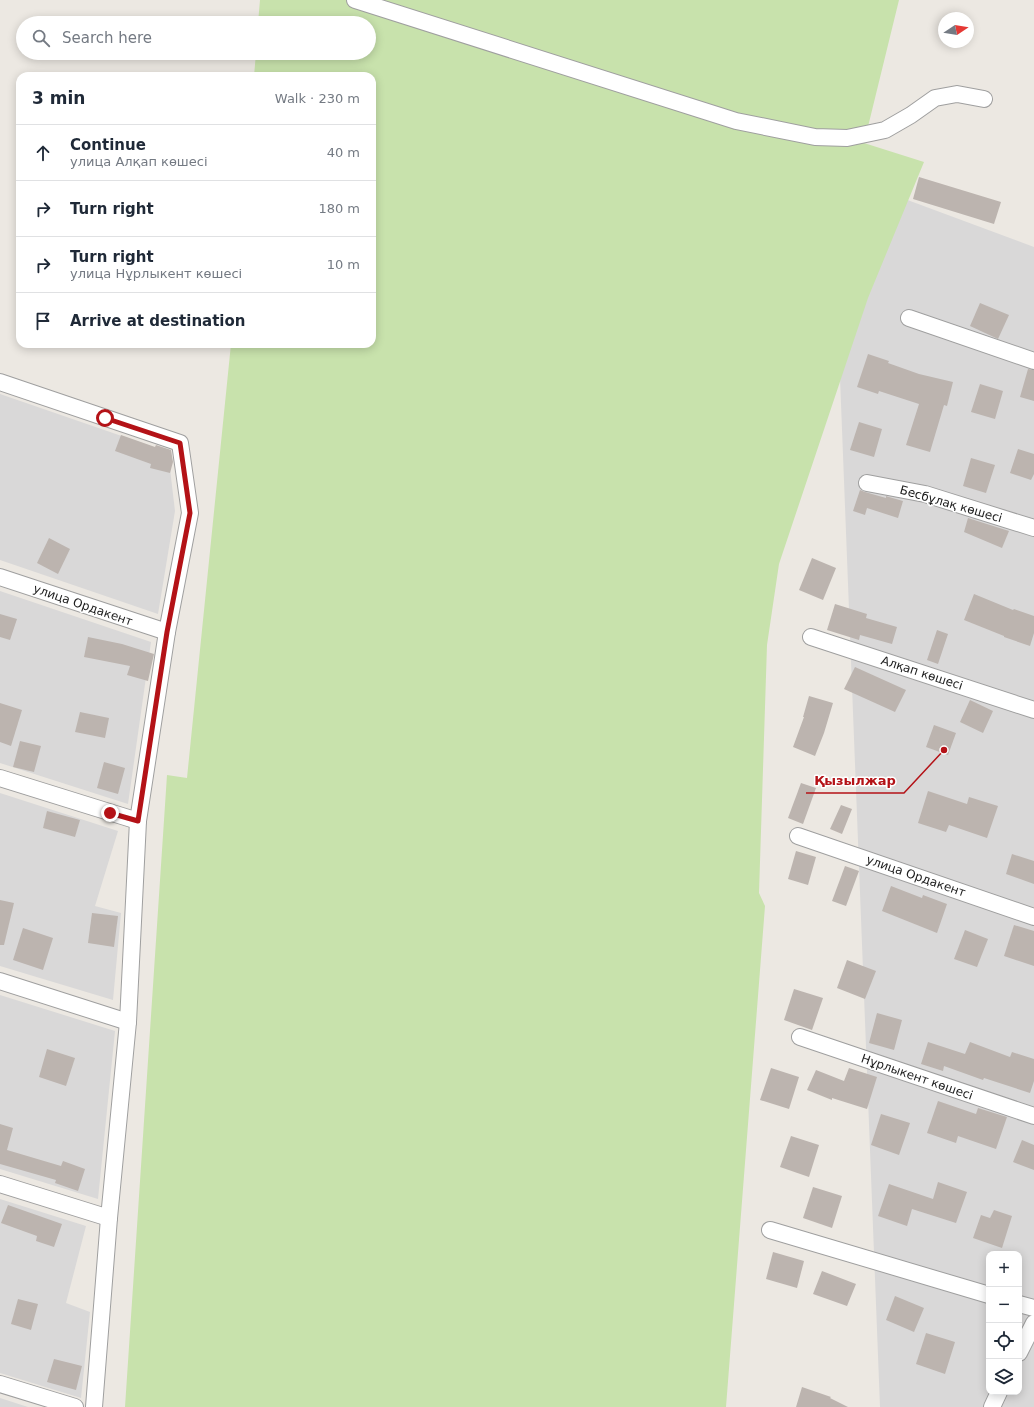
<!DOCTYPE html>
<meta charset="utf-8">
<style>
body{margin:0;font-family:"DejaVu Sans",sans-serif;background:#f6f6f7;color:#1f2937}
.controls{position:absolute;right:12px;bottom:12px;display:grid;overflow:hidden;border-radius:8px;box-shadow:0 2px 10px #0003}
.controls button{width:36px;height:36px;display:grid;place-items:center;padding:0;border:0;border-bottom:1px solid #e0e1e3;background:#fff;color:#1f2937;font:20px sans-serif}
.compass{position:absolute;left:938px;top:12px;width:36px;height:36px;border-radius:50%;background:#fff;box-shadow:0 2px 10px #0003;rotate:78deg}
.stop{position:absolute;width:12px;height:12px;margin:-9px;border:3px solid #b41217;border-radius:50%;background:#fff}
.stop.end{background:#b41217;border-color:#fff;box-shadow:0 1px 4px #0008}
.list{margin:0;padding:0;list-style:none}
h2{display:flex;justify-content:space-between;align-items:center;height:52px;margin:0;padding:0 16px;font-size:17px}
h2 small{font-size:13px;font-weight:400;color:#747a83}
.list li{display:grid;grid-template-columns:26px 1fr auto;gap:12px;align-items:center;box-sizing:border-box;height:56px;padding:0 16px;border-top:1px solid #e0e1e3}
.list b{display:block;font-size:15px;white-space:nowrap}
.list p{margin:0;font-size:13px;white-space:nowrap;color:#747a83}
.list em{font-size:13px;font-style:normal;color:#747a83}
.icon{flex:none;width:22px;height:22px;fill:none;stroke:currentColor;stroke-width:2;stroke-linecap:round;stroke-linejoin:round}
.map{position:relative;flex:none;width:1034px;height:1407px;overflow:hidden}
.search{position:absolute;background:#fff;box-shadow:0 2px 10px #0003;left:16px;top:16px;width:360px;height:44px;display:flex;align-items:center;gap:10px;box-sizing:border-box;padding:0 14px;border-radius:22px;color:#747a83;font-size:15px}
.panel{position:absolute;background:#fff;box-shadow:0 2px 10px #0003;left:16px;top:72px;width:360px;height:276px;border-radius:12px}
.map>svg:first-child{display:block}
.residential{fill:#d9d8d8;fill-rule:evenodd}
.grass{fill:#c8e2ac}
.building{fill:#bcb4af}
.lines{fill:none;stroke-linecap:round;stroke-linejoin:round}
.street-casing{stroke:#9f9f9f;stroke-width:18}
.street{stroke:#fff;stroke-width:16}
.route{stroke:#b41217;stroke-width:5}
.labels{text-anchor:middle;dominant-baseline:central;stroke-width:3;stroke-linejoin:round;paint-order:stroke}
.street-label{font-size:12px;fill:#1b1b1b;stroke:#fff}
.leader{fill:none;stroke:#b41217;stroke-width:1.5}
.callout-dot{fill:#b41217;stroke:#fff;stroke-width:1.5}
.callout-label{font-size:13px;text-anchor:middle;font-weight:bold;fill:#b41217;stroke:#fff;stroke-width:3;stroke-linejoin:round;paint-order:stroke}
</style>
<div class="map">
<svg width="1034" height="1407" viewBox="0 0 1034 1407">
<rect width="100%" height="100%" fill="#ece8e2"/>
<g class="residential">
<path d="M 832,172 L 1034,247 L 1034,1407 L 880,1407 ZM 989,1254 L 1019,1254 L 1019,1392 L 989,1392 Z"/>
<path d="M 0,394 L 168,452 L 175,511 L 158,614 L 0,560 Z"/>
<path d="M 0,591 L 151,642 L 128,804 L 0,763 Z"/>
<path d="M 0,793 L 118,831 L 95,906 L 121,913 L 113,1000 L 0,966 Z"/>
<path d="M 0,995 L 115,1031 L 98,1199 L 0,1169 Z"/>
<path d="M 0,1199 L 86,1226 L 66,1303 L 90,1312 L 81,1398 L 0,1373 Z"/>
<path d="M 0,1398 L 28,1407 L 0,1407 Z"/>
</g>
<path class="grass" d="M 260,0 L 899,0 L 864,143 L 924,162 L 868,298 L 779,564 L 767,645 L 759,893 L 765,906 L 726,1407 L 125,1407 L 167,775 L 187,778 L 231,344 L 372,344 L 372,76 L 254,76 L 256,53 L 369,53 L 369,23 L 258,23 Z"/>
<g class="building">
<path d="M 919,177 L 1001,202 L 994,224 L 913,199 Z"/>
<path d="M 980,303 L 1009,315 L 998,339 L 970,326 Z"/>
<path d="M 868,354 L 889,361 L 888,363 L 919,374 L 953,382 L 947,406 L 944,405 L 930,452 L 906,445 L 919,404 L 879,391 L 878,394 L 857,387 Z"/>
<path d="M 1028,369 L 1034,370 L 1034,401 L 1020,397 Z"/>
<path d="M 980,384 L 1003,391 L 995,419 L 971,412 Z"/>
<path d="M 859,422 L 882,429 L 874,457 L 850,450 Z"/>
<path d="M 121,435 L 155,447 L 156,445 L 171,450 L 173,462 L 170,473 L 150,468 L 151,464 L 115,451 Z"/>
<path d="M 1018,449 L 1034,454 L 1034,474 L 1031,480 L 1010,473 Z"/>
<path d="M 971,458 L 995,465 L 986,493 L 963,486 Z"/>
<path d="M 860,490 L 865,492 L 886,498 L 886,496 L 889,497 L 903,501 L 898,518 L 867,508 L 865,515 L 853,511 Z"/>
<path d="M 968,518 L 1009,531 L 1002,548 L 964,532 Z"/>
<path d="M 49,538 L 70,549 L 58,574 L 37,563 Z"/>
<path d="M 812,558 L 836,568 L 823,600 L 799,590 Z"/>
<path d="M 974,594 L 1013,610 L 1014,609 L 1034,616 L 1034,633 L 1030,646 L 1004,637 L 1004,636 L 964,620 Z"/>
<path d="M 835,604 L 867,614 L 866,618 L 897,627 L 892,644 L 860,635 L 859,640 L 827,630 Z"/>
<path d="M 0,614 L 17,619 L 10,640 L 0,637 Z"/>
<path d="M 937,630 L 948,634 L 938,664 L 927,660 Z"/>
<path d="M 88,637 L 122,644 L 154,654 L 148,681 L 127,675 L 130,666 L 84,657 Z"/>
<path d="M 855,667 L 906,690 L 895,712 L 844,689 Z"/>
<path d="M 809,696 L 833,703 L 824,733 L 815,756 L 793,747 L 804,717 L 803,717 Z"/>
<path d="M 970,700 L 993,711 L 983,733 L 960,722 Z"/>
<path d="M 0,703 L 22,710 L 11,746 L 0,742 Z"/>
<path d="M 80,712 L 109,718 L 105,738 L 75,732 Z"/>
<path d="M 934,725 L 956,733 L 948,755 L 926,747 Z"/>
<path d="M 20,741 L 41,746 L 34,772 L 13,767 Z"/>
<path d="M 104,762 L 125,768 L 118,794 L 97,788 Z"/>
<path d="M 801,783 L 816,788 L 803,824 L 788,818 Z"/>
<path d="M 928,791 L 967,804 L 969,797 L 998,806 L 987,838 L 949,825 L 946,832 L 918,823 Z"/>
<path d="M 841,805 L 852,809 L 842,834 L 830,829 Z"/>
<path d="M 47,811 L 80,820 L 75,837 L 43,828 Z"/>
<path d="M 796,851 L 816,857 L 808,885 L 788,879 Z"/>
<path d="M 1012,854 L 1034,861 L 1034,884 L 1006,874 Z"/>
<path d="M 845,866 L 859,871 L 846,906 L 832,901 Z"/>
<path d="M 891,886 L 922,898 L 923,895 L 947,904 L 937,933 L 882,911 Z"/>
<path d="M 0,900 L 14,903 L 4,945 L 0,945 Z"/>
<path d="M 92,913 L 118,916 L 114,947 L 88,943 Z"/>
<path d="M 1014,925 L 1034,931 L 1034,966 L 1004,956 Z"/>
<path d="M 23,928 L 53,938 L 43,970 L 13,960 Z"/>
<path d="M 965,930 L 988,939 L 977,967 L 954,959 Z"/>
<path d="M 847,960 L 876,971 L 865,999 L 837,988 Z"/>
<path d="M 794,989 L 823,998 L 812,1030 L 784,1020 Z"/>
<path d="M 877,1013 L 902,1020 L 894,1050 L 869,1043 Z"/>
<path d="M 928,1042 L 965,1054 L 970,1042 L 1010,1057 L 1012,1052 L 1034,1059 L 1034,1081 L 1030,1093 L 984,1078 L 983,1080 L 944,1066 L 943,1071 L 921,1064 Z"/>
<path d="M 47,1049 L 75,1058 L 66,1086 L 39,1077 Z"/>
<path d="M 771,1068 L 799,1077 L 789,1109 L 760,1100 Z"/>
<path d="M 849,1068 L 877,1077 L 867,1109 L 832,1098 L 832,1100 L 807,1090 L 816,1070 L 844,1081 Z"/>
<path d="M 938,1101 L 976,1114 L 978,1108 L 1007,1117 L 996,1149 L 958,1136 L 956,1143 L 927,1133 Z"/>
<path d="M 881,1114 L 910,1123 L 899,1155 L 871,1145 Z"/>
<path d="M 0,1124 L 13,1128 L 7,1150 L 61,1166 L 63,1161 L 85,1169 L 78,1191 L 55,1183 L 56,1180 L 0,1164 Z"/>
<path d="M 791,1136 L 819,1145 L 809,1177 L 780,1167 Z"/>
<path d="M 1022,1140 L 1034,1145 L 1034,1170 L 1013,1162 Z"/>
<path d="M 938,1182 L 967,1192 L 956,1223 L 912,1209 L 907,1226 L 878,1216 L 889,1184 L 933,1199 Z"/>
<path d="M 813,1187 L 842,1196 L 832,1228 L 803,1218 Z"/>
<path d="M 8,1205 L 62,1224 L 54,1247 L 36,1241 L 37,1236 L 1,1223 Z"/>
<path d="M 994,1210 L 1012,1216 L 1002,1248 L 973,1238 L 981,1215 L 990,1218 Z"/>
<path d="M 773,1252 L 804,1261 L 797,1288 L 766,1279 Z"/>
<path d="M 822,1271 L 856,1284 L 847,1306 L 813,1294 Z"/>
<path d="M 895,1296 L 924,1308 L 914,1332 L 886,1320 Z"/>
<path d="M 18,1299 L 38,1304 L 31,1330 L 11,1324 Z"/>
<path d="M 926,1333 L 955,1342 L 945,1374 L 916,1364 Z"/>
<path d="M 54,1359 L 82,1366 L 76,1390 L 47,1382 Z"/>
<path d="M 802,1387 L 831,1397 L 830,1398 L 848,1407 L 796,1407 Z"/>
</g>
<g class="lines">
<defs>
<g id="street">
<path d="M 355,0 L 736,121 L 815,137 L 847,138 L 885,130 L 911,115 L 935,98 L 957,94 L 984,99"/>
<path d="M 909,318 L 1034,361"/>
<path d="M 0,382 L 180,443 L 190,513 L 167,632 L 138,821 L 128,1022 L 109,1218 L 94,1407"/>
<path d="M 867,483 L 925,494 L 1034,528"/>
<path d="M 0,577 L 167,632"/>
<path d="M 811,637 L 1034,710"/>
<path d="M 0,778 L 138,821"/>
<path d="M 798,836 L 1034,917"/>
<path d="M 0,981 L 128,1022"/>
<path d="M 800,1037 L 1034,1116"/>
<path d="M 0,1184 L 109,1218"/>
<path d="M 770,1230 L 989,1295"/>
<path d="M 1019,1304 L 1034,1308"/>
<path d="M 1019,1353 L 1034,1323"/>
<path d="M 0,1384 L 75,1407"/>
<path d="M 992,1407 L 999,1392"/>
</g>
</defs>
<use href="#street" class="street-casing"/>
<use href="#street" class="street"/>
</g>
<g class="lines">
<path class="route" d="M 105,418 L 180,443 L 190,513 L 167,632 L 138,821 L 110,813"/>
</g>
<g class="labels">
<g class="street-label">
<text transform="translate(951 504) rotate(16)">Бесбұлақ көшесі</text>
<text transform="translate(83 605) rotate(19)">улица Ордакент</text>
<text transform="translate(922 673) rotate(18)">Алқап көшесі</text>
<text transform="translate(916 876) rotate(19)">улица Ордакент</text>
<text transform="translate(917 1077) rotate(19)">Нұрлыкент көшесі</text>
</g>
</g>
<path class="leader" d="M944 750L904 793H806"/>
<circle class="callout-dot" cx="944" cy="750" r="4"/>
<g class="callout-label">
<text x="855" y="785">Қызылжар</text>
</g>
</svg>
<div class="controls">
<button>+</button>
<button>−</button>
<button><svg class="icon" aria-label="locate" viewBox="0 0 24 24"><circle cx="12" cy="12" r="6"/><path d="M12 2v4M12 18v4M2 12h4M18 12h4"/></svg></button>
<button><svg class="icon" aria-label="layers" viewBox="0 0 24 24"><path d="M12 4l9 5-9 5-9-5zM3 14l9 5 9-5"/></svg></button>
</div>
<svg class="compass" viewBox="-18 -18 36 36"><path d="M0-13l5 13h-10z" fill="#e53935"/><path d="M0 13l5-13h-10z" fill="#747a83"/></svg>
<div class="stop" style="left:105px;top:418px"></div>
<div class="stop end" style="left:110px;top:813px"></div>
<div class="search"><svg class="icon" aria-label="search" viewBox="0 0 24 24"><circle cx="10" cy="10" r="6"/><path d="M15 15l6 6"/></svg>Search here</div>
<section class="panel">
<h2>3 min<small>Walk · 230 m</small></h2>
<ul class="list">
<li><svg class="icon" aria-label="ahead" viewBox="0 0 24 24"><path d="M12 20V5M6 11l6-6 6 6"/></svg><div><b>Continue</b><p>улица Алқап көшесі</p></div><em>40 m</em></li>
<li><svg class="icon" aria-label="right" viewBox="0 0 24 24"><path d="M7 20v-9h11M14 6l5 5-5 5"/></svg><div><b>Turn right</b></div><em>180 m</em></li>
<li><svg class="icon" aria-label="right" viewBox="0 0 24 24"><path d="M7 20v-9h11M14 6l5 5-5 5"/></svg><div><b>Turn right</b><p>улица Нұрлыкент көшесі</p></div><em>10 m</em></li>
<li><svg class="icon" aria-label="arrive" viewBox="0 0 24 24"><path d="M6 21V4h12l-3 4 3 4H6"/></svg><div><b>Arrive at destination</b></div></li>
</ul>
</section>
</div>
